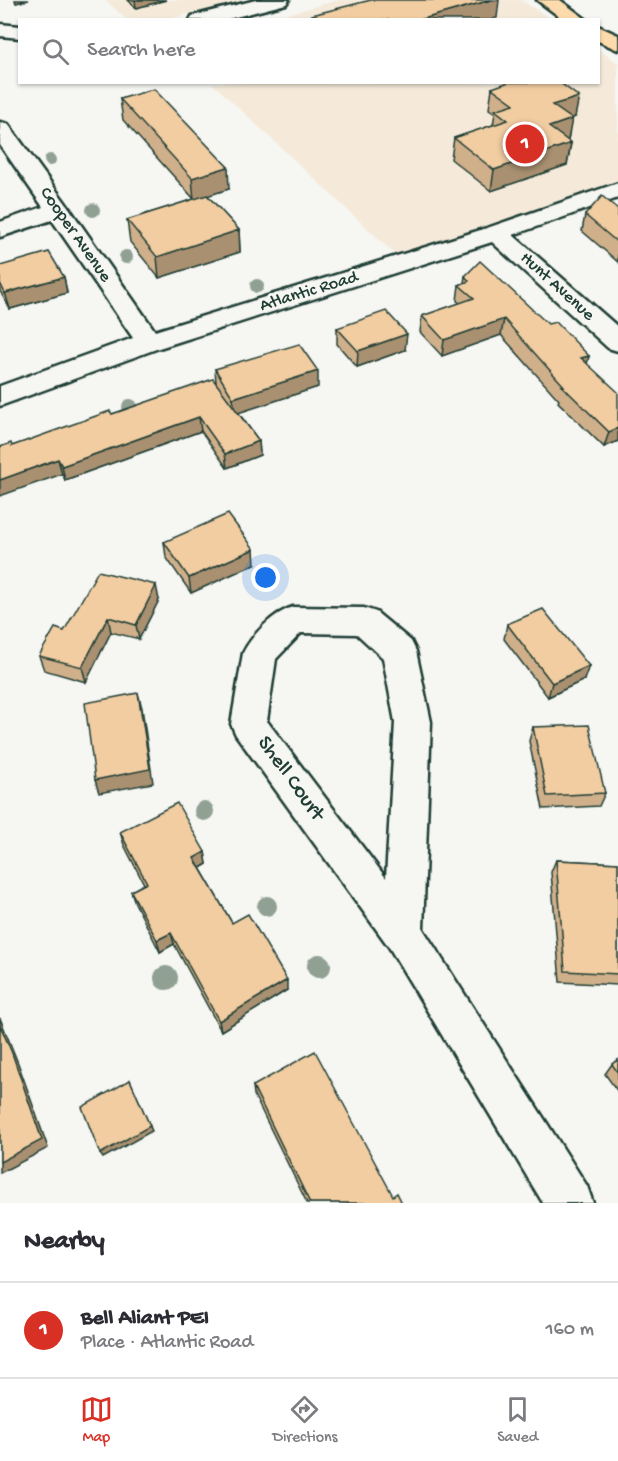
<!DOCTYPE html>
<meta charset="utf-8">
<style>
body{margin:0;font-family:"Gochi Hand",sans-serif;background:#f7f7f7;color:#2b2b33}
.you{position:absolute;left:266px;top:578px;width:21px;height:21px;margin:-15px;border:4px solid #fff;border-radius:50%;background:#1a73e8;box-shadow:0 0 0 9px #1a73e833}
.badge{display:grid;place-items:center;width:39px;height:39px;border-radius:50%;background:#d93025;color:#fff;font-size:20px;font-weight:700}
.pin{position:absolute;translate:-50% -50%;border:3px solid #fff;box-shadow:0 2px 6px #0006}
.list{margin:0;padding:0;list-style:none}
h2{display:flex;justify-content:space-between;align-items:center;height:78px;margin:0;padding:0 24px;font-size:26px}
h2 small{font-size:20px;font-weight:400;color:#7c7c81}
.list li{display:grid;grid-template-columns:39px 1fr auto;gap:18px;align-items:center;box-sizing:border-box;height:96px;padding:0 24px;border-top:2px solid #e1e1e2}
.list b{display:block;font-size:22px;white-space:nowrap}
.list p{margin:0;font-size:20px;white-space:nowrap;color:#7c7c81}
.list em{font-size:20px;font-style:normal;color:#7c7c81}
.icon{flex:none;width:33px;height:33px;fill:none;stroke:currentColor;stroke-width:2;stroke-linecap:round;stroke-linejoin:round}
.map{position:relative;flex:none;width:618px;height:1203px;overflow:hidden}
.search{position:absolute;background:#fff;box-shadow:0 2px 4px #0004;left:18px;right:18px;top:18px;height:66px;display:flex;align-items:center;gap:15px;box-sizing:border-box;padding:0 21px;border-radius:0px;color:#7c7c81;font-size:22px}
.sheet{height:174px;background:#fff}
nav{display:flex;justify-content:space-around;align-items:center;box-sizing:border-box;height:84px;border-top:2px solid #e1e1e2;background:#fff;font-size:16px;color:#7c7c81}
nav a{display:grid;justify-items:center;gap:3px}
nav .on{color:#d93025}
.map>svg:first-child{display:block}
.built{fill:#f5eada}
.lines{fill:none;stroke-linecap:round;stroke-linejoin:round}
.minor-casing{stroke:#1f3d34;stroke-width:5}
.major-casing{stroke:#1f3d34;stroke-width:5}
.minor{fill:#f6f6f2;fill-rule:evenodd}
.major{fill:#fedbac;fill-rule:evenodd}
.tree{fill:#90a194}
.wall{fill:#d0b08b;stroke:#1f3d34;stroke-width:1.5}
.shaded-wall{fill:#a99071;stroke:#1f3d34;stroke-width:1.5}
.building{fill:#f2cda2;stroke:#1f3d34;stroke-width:1.5}
.labels{text-anchor:middle;dominant-baseline:central;stroke-width:5;stroke-linejoin:round;paint-order:stroke}
.far-street-label{font-size:18px;fill:#1f3d34;stroke:#f6f6f2}
.street-label{font-size:22px;fill:#1f3d34;stroke:#f6f6f2}
</style>
<div class="map">
<svg width="618" height="1203" viewBox="0 0 618 1203">
<rect width="100%" height="100%" fill="#f6f6f2"/>
<filter id="ink" filterUnits="userSpaceOnUse"><feTurbulence type="fractalNoise" baseFrequency=".0167" numOctaves="2"/><feDisplacementMap in="SourceGraphic" scale="12" xChannelSelector="R" yChannelSelector="G"/><feConvolveMatrix kernelMatrix="1 2 1 2 8 2 1 2 1" color-interpolation-filters="sRGB"/></filter>
<g filter="url(#ink)">
<g class="built">
<path d="M 105,0 L 248,0 L 164,20 L 126,19 Z"/>
<path d="M 338,0 L 521,0 L 551,19 L 266,20 Z"/>
<path d="M 599,50 L 618,63 L 618,180 L 401,260 L 212,83 L 598,82 Z"/>
</g>
<g class="lines">
<defs>
<g id="minor">
<path d="M 256,0 L 289,0 L 286,4 L 224,20 L 190,20 L 192,16 Z"/>
<path d="M 0,24 L 20,26 L 20,38 L 0,36 Z"/>
<path d="M 0,122 L 8,124 L 67,205 L 155,331 L 487,228 L 618,183 L 618,198 L 513,235 L 618,327 L 618,351 L 608,348 L 492,242 L 159,348 L 0,406 L 0,386 L 133,338 L 52,220 L 0,237 L 0,222 L 43,207 L 0,145 Z"/>
<path d="M 293,607 L 364,608 L 376,612 L 411,641 L 416,651 L 431,722 L 423,929 L 587,1186 L 593,1203 L 543,1203 L 389,947 L 236,735 L 231,724 L 243,653 C 252,635 273,613 293,607 ZM 301,633 L 357,634 L 383,658 L 395,722 L 386,878 L 267,721 L 276,659 Z"/>
</g>
<g id="major">
<path d="M 537,0 L 560,0 L 587,20 L 564,20 Z"/>
<path d="M 598,26 L 618,35 L 618,50 L 598,41 Z"/>
</g>
</defs>
<use href="#minor" class="minor-casing"/>
<use href="#major" class="major-casing"/>
<use href="#minor" class="minor"/>
<use href="#major" class="major"/>
</g>
<g class="tree">
<circle cx="50" cy="160" r="6"/>
<circle cx="93" cy="210" r="7"/>
<circle cx="126" cy="257" r="7"/>
<circle cx="257" cy="286" r="7"/>
<circle cx="130" cy="407" r="8"/>
<circle cx="204" cy="811" r="10"/>
<circle cx="267" cy="906" r="10"/>
<circle cx="319" cy="966" r="12"/>
<circle cx="166" cy="978" r="12"/>
</g>
<g class="wall">
<path d="M 128,0 L 166,0 L 136,8 Z"/>
<path d="M 492,88 L 575,117 L 571,119 L 568,140 L 567,140 L 571,143 L 567,165 L 491,191 L 451,159 L 454,138 L 493,125 L 495,113 L 489,109 Z"/>
<path d="M 120,99 L 229,189 L 207,195 L 239,230 L 240,252 L 159,278 L 130,242 L 127,220 L 194,199 L 123,120 Z"/>
<path d="M 618,209 L 618,262 L 582,231 L 585,215 Z"/>
<path d="M 0,266 L 64,277 L 67,293 L 10,309 L 0,291 Z"/>
<path d="M 465,276 L 548,324 L 589,356 L 587,363 L 618,441 L 604,447 L 558,402 L 559,400 L 501,335 L 442,356 L 420,332 L 422,316 L 460,303 L 457,301 L 459,285 L 464,283 Z"/>
<path d="M 337,328 L 405,350 L 357,367 L 337,344 Z"/>
<path d="M 215,369 L 318,387 L 238,412 L 259,441 L 260,455 L 227,468 L 201,431 L 65,480 L 62,474 L 12,446 L 112,414 L 216,383 Z"/>
<path d="M 164,542 L 255,564 L 191,593 L 166,557 Z"/>
<path d="M 159,600 L 139,639 L 111,632 L 86,682 L 44,670 L 39,656 L 64,631 Z"/>
<path d="M 507,624 L 584,680 L 548,697 L 504,639 Z"/>
<path d="M 533,727 L 605,793 L 599,806 L 543,809 L 529,741 Z"/>
<path d="M 120,832 L 205,852 L 207,864 L 200,868 L 232,923 L 287,990 L 221,1031 L 174,944 L 160,952 L 135,903 L 131,891 L 144,884 L 124,845 Z"/>
<path d="M 556,860 L 618,863 L 618,985 L 560,982 L 551,872 Z"/>
<path d="M 618,1060 L 618,1092 L 605,1074 L 612,1064 Z"/>
<path d="M 253,1086 L 393,1196 L 402,1203 L 307,1203 L 254,1095 Z"/>
</g>
<g class="shaded-wall">
<path d="M 15,0 L 29,0 L 16,3 Z"/>
<path d="M 135,0 L 166,0 L 136,8 Z"/>
<path d="M 491,0 L 499,0 L 497,18 L 490,20 L 419,20 Z"/>
<path d="M 579,97 L 575,117 L 549,126 L 552,105 Z"/>
<path d="M 572,119 L 568,140 L 545,148 L 549,127 Z"/>
<path d="M 571,143 L 567,165 L 491,191 L 494,170 Z"/>
<path d="M 228,167 L 229,189 L 194,200 L 192,178 Z"/>
<path d="M 239,230 L 240,252 L 159,278 L 157,257 Z"/>
<path d="M 64,277 L 67,293 L 10,309 L 5,293 Z"/>
<path d="M 504,319 L 501,335 L 442,356 L 444,340 Z"/>
<path d="M 407,334 L 405,350 L 357,367 L 358,351 Z"/>
<path d="M 589,356 L 585,372 L 581,358 Z"/>
<path d="M 318,371 L 318,387 L 235,414 L 233,398 Z"/>
<path d="M 199,417 L 201,431 L 65,480 L 62,466 Z"/>
<path d="M 618,428 L 618,441 L 604,447 L 609,432 Z"/>
<path d="M 259,441 L 260,455 L 227,468 L 225,454 Z"/>
<path d="M 58,459 L 62,474 L 0,496 L 0,480 Z"/>
<path d="M 254,549 L 255,564 L 191,593 L 189,578 Z"/>
<path d="M 156,585 L 159,600 L 139,639 L 136,625 Z"/>
<path d="M 108,617 L 111,632 L 86,682 L 82,667 Z"/>
<path d="M 589,666 L 584,680 L 548,697 L 552,683 Z"/>
<path d="M 138,693 L 142,708 L 153,783 L 99,793 L 95,780 Z"/>
<path d="M 205,852 L 207,864 L 197,870 L 194,858 Z"/>
<path d="M 171,933 L 174,944 L 160,952 L 157,940 Z"/>
<path d="M 287,980 L 287,990 L 221,1031 L 219,1021 Z"/>
<path d="M 0,1018 L 18,1063 L 48,1148 L 0,1173 Z"/>
<path d="M 130,1080 L 152,1131 L 103,1158 L 100,1154 Z"/>
</g>
<g class="building">
<path d="M 371,0 L 491,0 L 419,20 L 317,20 L 312,15 Z"/>
<path d="M 509,82 L 559,82 L 579,97 L 552,105 L 572,119 L 549,127 L 571,143 L 494,170 L 454,138 L 508,120 L 495,110 L 514,104 L 492,88 Z"/>
<path d="M 154,89 L 228,167 L 192,178 L 120,99 Z"/>
<path d="M 207,195 L 239,230 L 157,257 L 127,220 Z"/>
<path d="M 602,196 L 618,209 L 618,243 L 585,215 Z"/>
<path d="M 49,252 L 64,277 L 5,293 L 0,283 L 0,266 Z"/>
<path d="M 480,261 L 548,324 L 556,322 L 589,356 L 581,358 L 618,392 L 618,428 L 609,432 L 562,386 L 564,386 L 504,319 L 444,340 L 422,316 L 474,298 L 459,285 L 469,281 L 465,276 Z"/>
<path d="M 386,311 L 407,334 L 358,351 L 337,328 Z"/>
<path d="M 299,344 L 318,371 L 233,398 L 215,369 Z"/>
<path d="M 213,379 L 259,441 L 225,454 L 199,417 L 62,466 L 58,459 L 0,480 L 0,447 L 11,443 L 12,446 L 110,411 L 112,414 Z"/>
<path d="M 228,514 L 254,549 L 189,578 L 164,542 Z"/>
<path d="M 98,571 L 156,585 L 136,625 L 108,617 L 82,667 L 39,656 L 55,628 L 64,631 Z"/>
<path d="M 543,609 L 589,666 L 552,683 L 507,624 Z"/>
<path d="M 138,693 L 150,769 L 95,780 L 85,703 Z"/>
<path d="M 589,725 L 605,793 L 547,796 L 533,727 Z"/>
<path d="M 177,803 L 205,852 L 194,858 L 232,923 L 248,914 L 287,980 L 219,1021 L 171,933 L 157,940 L 131,891 L 147,883 L 120,832 Z"/>
<path d="M 556,860 L 618,863 L 618,974 L 565,971 Z"/>
<path d="M 0,1025 L 12,1053 L 42,1140 L 0,1162 Z"/>
<path d="M 315,1051 L 393,1196 L 397,1193 L 402,1203 L 310,1203 L 253,1086 Z"/>
<path d="M 618,1060 L 618,1073 L 612,1064 Z"/>
<path d="M 130,1080 L 150,1126 L 100,1154 L 82,1107 Z"/>
</g>
</g>
<g class="labels">
<g class="far-street-label">
<text transform="translate(75 235) rotate(55)">Cooper Avenue</text>
<text transform="translate(557 287) rotate(42)">Hunt Avenue</text>
<text transform="translate(309 292) rotate(-17)">Atlantic Road</text>
</g>
<g class="street-label">
<text transform="translate(290 779) rotate(54)">Shell Court</text>
</g>
</g>
</svg>
<div class="you"></div>
<div class="pin badge" style="left:525px;top:144px">1</div>
<div class="search"><svg class="icon" aria-label="search" viewBox="0 0 24 24"><circle cx="10" cy="10" r="6"/><path d="M15 15l6 6"/></svg>Search here</div>
</div>
<section class="sheet">
<h2>Nearby<small></small></h2>
<ul class="list">
<li><span class="badge">1</span><div><b>Bell Aliant PEI</b><p>Place · Atlantic Road</p></div><em>160 m</em></li>
</ul>
</section>
<nav>
<a class="on"><svg class="icon" aria-label="map" viewBox="0 0 24 24"><path d="M3 6l6-2 6 2 6-2v14l-6 2-6-2-6 2zM9 4v14M15 6v14"/></svg>Map</a>
<a><svg class="icon" aria-label="directions" viewBox="0 0 24 24"><path d="M12 3l9 9-9 9-9-9zM9 14v-3h6M13 9l2 2-2 2"/></svg>Directions</a>
<a><svg class="icon" aria-label="saved" viewBox="0 0 24 24"><path d="M7 4h10v16l-5-4-5 4z"/></svg>Saved</a>
</nav>
